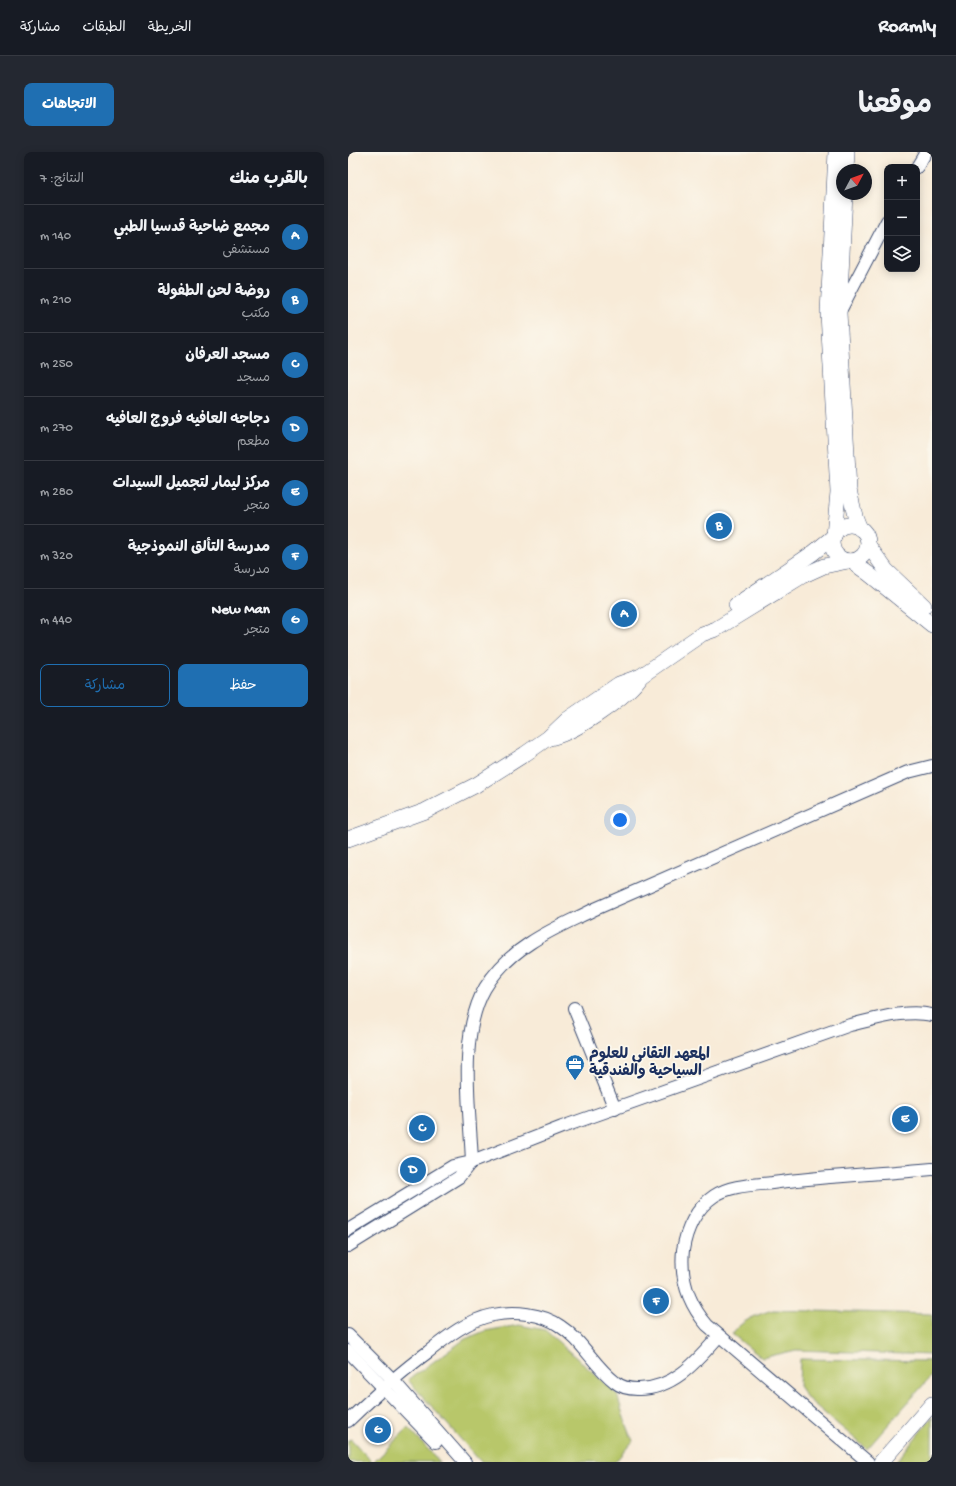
<!DOCTYPE html>
<html lang="ar">
<meta charset="utf-8">
<style>
body{margin:0;font-family:"Gochi Hand","Playpen Sans Arabic",sans-serif;background:#242831;color:#f1f3f6;direction:rtl}
.controls{position:absolute;right:12px;top:12px;display:grid;overflow:hidden;border-radius:8px;box-shadow:0 2px 10px #0003}
.controls button{width:36px;height:36px;display:grid;place-items:center;padding:0;border:0;border-bottom:1px solid #363941;background:#171b24;color:#f1f3f6;font:20px sans-serif}
.compass{position:absolute;left:488px;top:12px;width:36px;height:36px;border-radius:50%;background:#171b24;box-shadow:0 2px 10px #0003;rotate:49deg}
.you{position:absolute;left:272px;top:668px;width:14px;height:14px;margin:-10px;border:3px solid #fff;border-radius:50%;background:#1a73e8;box-shadow:0 0 0 6px #1a73e833}
.badge{display:grid;place-items:center;width:26px;height:26px;border-radius:50%;background:#1f6fb2;color:#fff;font-size:13px;font-weight:700}
.pin{position:absolute;translate:-50% -50%;border:2px solid #fff;box-shadow:0 1px 4px #0006}
.list{margin:0;padding:0;list-style:none}
h2{display:flex;justify-content:space-between;align-items:center;height:52px;margin:0;padding:0 16px;font-size:17px}
h2 small{font-size:13px;font-weight:400;color:#9ea1a6}
.list li{display:grid;grid-template-columns:26px 1fr auto;gap:12px;align-items:center;box-sizing:border-box;height:64px;padding:0 16px;border-top:1px solid #363941}
.list b{display:block;font-size:15px;white-space:nowrap}
.list p{margin:0;font-size:13px;white-space:nowrap;color:#9ea1a6}
.list em{font-size:13px;font-style:normal;color:#9ea1a6}
.actions{display:flex;gap:8px;padding:12px 16px}
.actions a{flex:1;padding:9px 0;border:1px solid #1f6fb2;border-radius:8px;text-align:center;font-size:14px;color:#1f6fb2}
.actions .main{background:#1f6fb2;color:#fff}
.icon{flex:none;width:22px;height:22px;fill:none;stroke:currentColor;stroke-width:2;stroke-linecap:round;stroke-linejoin:round}
.map{position:relative;flex:none;width:584px;height:1310px;overflow:hidden;direction:ltr;border-radius:8px}
header{display:flex;align-items:center;gap:24px;box-sizing:border-box;height:56px;padding:0 20px;background:#171b24;border-bottom:1px solid #363941}
header strong{font-size:19px}
nav{display:flex;gap:22px;margin-inline-start:auto;font-size:14px}
.intro{display:flex;align-items:center;justify-content:space-between;box-sizing:border-box;height:96px;padding:0 24px}
h1{margin:0;font-size:28px}
.button{padding:10px 18px;border-radius:8px;background:#1f6fb2;color:#fff;font-size:14px;font-weight:700}
main{display:flex;gap:24px;padding:0 24px}
aside{flex:1;background:#171b24;border-radius:8px;box-shadow:0 2px 10px #0003}
.map>svg:first-child{display:block}
.green{fill:#b8c76a;stroke:#6a7b64}
.lines{fill:none;stroke-linecap:round;stroke-linejoin:round}
.minor-casing{stroke:#3c4b70;stroke-width:14}
.major-casing{stroke:#3c4b70;stroke-width:16}
.minor{stroke:#fff;stroke-width:12}
.major{stroke:#fff;stroke-width:15}
.labels{text-anchor:middle;dominant-baseline:central;stroke-width:3.5;stroke-linejoin:round;paint-order:stroke}
.poi-label{font-size:15px;font-weight:bold;fill:#1b2f5e;stroke:#fbf7ec;text-anchor:start}
</style>
<header>
<strong>Roamly</strong>
<nav><a>الخريطة</a><a>الطبقات</a><a>مشاركة</a></nav>
</header>
<div class="intro"><h1>موقعنا</h1><a class="button">الاتجاهات</a></div>
<main>
<div class="map">
<svg width="584" height="1310" viewBox="0 0 584 1310">
<rect width="100%" height="100%" fill="#fbf7ec"/>
<filter id="ink" filterUnits="userSpaceOnUse"><feTurbulence type="fractalNoise" baseFrequency=".025" numOctaves="2"/><feDisplacementMap in="SourceGraphic" scale="8" xChannelSelector="R" yChannelSelector="G"/><feConvolveMatrix kernelMatrix="1 2 1 2 8 2 1 2 1" color-interpolation-filters="sRGB"/></filter>
<filter id="wash" filterUnits="userSpaceOnUse"><feTurbulence type="fractalNoise" baseFrequency=".012" numOctaves="4" result="noise"/><feDisplacementMap in="SourceGraphic" scale="16" xChannelSelector="R" yChannelSelector="G"/><feGaussianBlur stdDeviation="0.9" result="paint"/><feColorMatrix in="noise" values="0 0 0 0 0 0 0 0 0 0 0 0 0 0 0 0 0 1.4 0 .05"/><feComposite in="paint" operator="in"/></filter>
<g filter="url(#wash)">
<rect width="100%" height="100%" fill="#f8ebd8"/>
<g class="green">
<path d="M 425,1158 L 584,1162 L 584,1203 L 448,1198 L 414,1206 L 384,1182 C 394,1168 408,1163 425,1158 Z"/>
<path d="M 171,1173 L 197,1178 L 269,1242 L 275,1263 L 285,1289 L 267,1310 L 133,1310 L 60,1228 L 117,1187 L 137,1179 Z"/>
<path d="M 452,1207 L 584,1209 L 584,1223 L 519,1297 L 460,1247 L 451,1234 Z"/>
<path d="M 584,1265 L 584,1310 L 548,1310 Z"/>
<path d="M 60,1276 L 92,1310 L 25,1310 Z"/>
<path d="M 3,1287 L 24,1310 L 0,1310 L 0,1289 Z"/>
</g>
</g>
<g filter="url(#ink)">
<g class="lines">
<defs>
<g id="minor">
<path d="M 569,15 L 578,0"/>
<path d="M 492,159 L 539,69"/>
<path d="M 226,856 L 267,957"/>
<path d="M 124,1010 C 122,957 110,883 137,836 C 148,818 165,802 182,791 C 203,777 225,768 247,757 L 560,620 L 584,614"/>
<path d="M 0,1078 L 105,1014 L 124,1010 L 214,975 L 502,873 C 528,867 558,857 584,863"/>
<path d="M 0,1094 L 111,1025 L 123,1010"/>
<path d="M 0,1183 L 44,1227 L 117,1310"/>
<path d="M 0,1199 L 88,1290"/>
<path d="M 0,1269 C 26,1244 51,1221 80,1200 C 100,1184 120,1168 145,1163 C 166,1159 194,1161 212,1174 C 234,1188 246,1214 267,1230 C 273,1235 282,1237 289,1237 C 325,1238 349,1209 370,1185"/>
<path d="M 520,1310 L 359,1173 C 340,1151 332,1127 335,1098 C 338,1078 348,1056 366,1044 C 382,1033 405,1033 424,1031 C 477,1024 531,1022 584,1017"/>
</g>
<g id="major">
<path d="M 498,18 L 499,0"/>
<path d="M 497,42 L 491,161 L 501,338 L 507,364 L 512,377"/>
<circle cx="502" cy="391" r="18"/>
<path d="M 486,384 L 490,340 L 480,161 L 488,0"/>
<path d="M 520,393 L 538,418 L 576,454"/>
<path d="M 503,409 L 521,422 L 584,473"/>
<path d="M 388,453 L 465,401 L 486,384"/>
<path d="M 201,586 C 224,583 281,544 293,524"/>
<path d="M 0,687 L 77,659 L 128,633 L 177,602 L 200,586 L 220,567 L 271,532 L 293,524 L 354,482 L 368,477 L 454,424 L 476,414 L 500,409"/>
<path d="M 533,1310 L 584,1252"/>
</g>
</defs>
<use href="#minor" class="minor-casing"/>
<use href="#major" class="major-casing"/>
<use href="#minor" class="minor"/>
<use href="#major" class="major"/>
</g>
</g>
<defs>
<symbol id="office-pin" viewBox="-11 -11 22 30"><path d="M0 17L-7.5 6A9.5 9.5 0 1 1 7.5 6Z" fill="#1f6fb2" stroke="#fbf7ec"/><path d="M-6-3h4V-5.5h4V-3h4V5H-6ZM-1-4.5V-3h2v-1.5ZM-6 0V1H6V0Z" fill="#fff"/></symbol>
</defs>
<g fill-rule="evenodd">
<use href="#office-pin" x="216" y="901" width="22" height="30"/>
</g>
<g class="labels">
<g class="poi-label">
<text x="241" y="903">المعهد التقاني للعلوم<tspan x="241" dy="17">السياحية والفندقية</tspan></text>
</g>
</g>
</svg>
<div class="controls">
<button>+</button>
<button>−</button>
<button><svg class="icon" aria-label="layers" viewBox="0 0 24 24"><path d="M12 4l9 5-9 5-9-5zM3 14l9 5 9-5"/></svg></button>
</div>
<svg class="compass" viewBox="-18 -18 36 36"><path d="M0-13l5 13h-10z" fill="#e53935"/><path d="M0 13l5-13h-10z" fill="#9ea1a6"/></svg>
<div class="you"></div>
<div class="pin badge" style="left:276px;top:462px">A</div>
<div class="pin badge" style="left:371px;top:374px">B</div>
<div class="pin badge" style="left:74px;top:976px">C</div>
<div class="pin badge" style="left:65px;top:1018px">D</div>
<div class="pin badge" style="left:557px;top:967px">E</div>
<div class="pin badge" style="left:308px;top:1149px">F</div>
<div class="pin badge" style="left:30px;top:1278px">G</div>
</div>
<aside>
<h2>بالقرب منك<small>النتائج: 7</small></h2>
<ul class="list">
<li><span class="badge">A</span><div><b>مجمع ضاحية قدسيا الطبي</b><p>مستشفى</p></div><em>140 m</em></li>
<li><span class="badge">B</span><div><b>روضة لحن الطفولة</b><p>مكتب</p></div><em>210 m</em></li>
<li><span class="badge">C</span><div><b>مسجد العرفان</b><p>مسجد</p></div><em>250 m</em></li>
<li><span class="badge">D</span><div><b>دجاجه العافيه فروج العافيه</b><p>مطعم</p></div><em>270 m</em></li>
<li><span class="badge">E</span><div><b>مركز ليمار لتجميل السيدات</b><p>متجر</p></div><em>280 m</em></li>
<li><span class="badge">F</span><div><b>مدرسة التألق النموذجية</b><p>مدرسة</p></div><em>320 m</em></li>
<li><span class="badge">G</span><div><b>New Man</b><p>متجر</p></div><em>440 m</em></li>
</ul>
<div class="actions"><a class="main">حفظ</a><a>مشاركة</a></div>
</aside>
</main>
